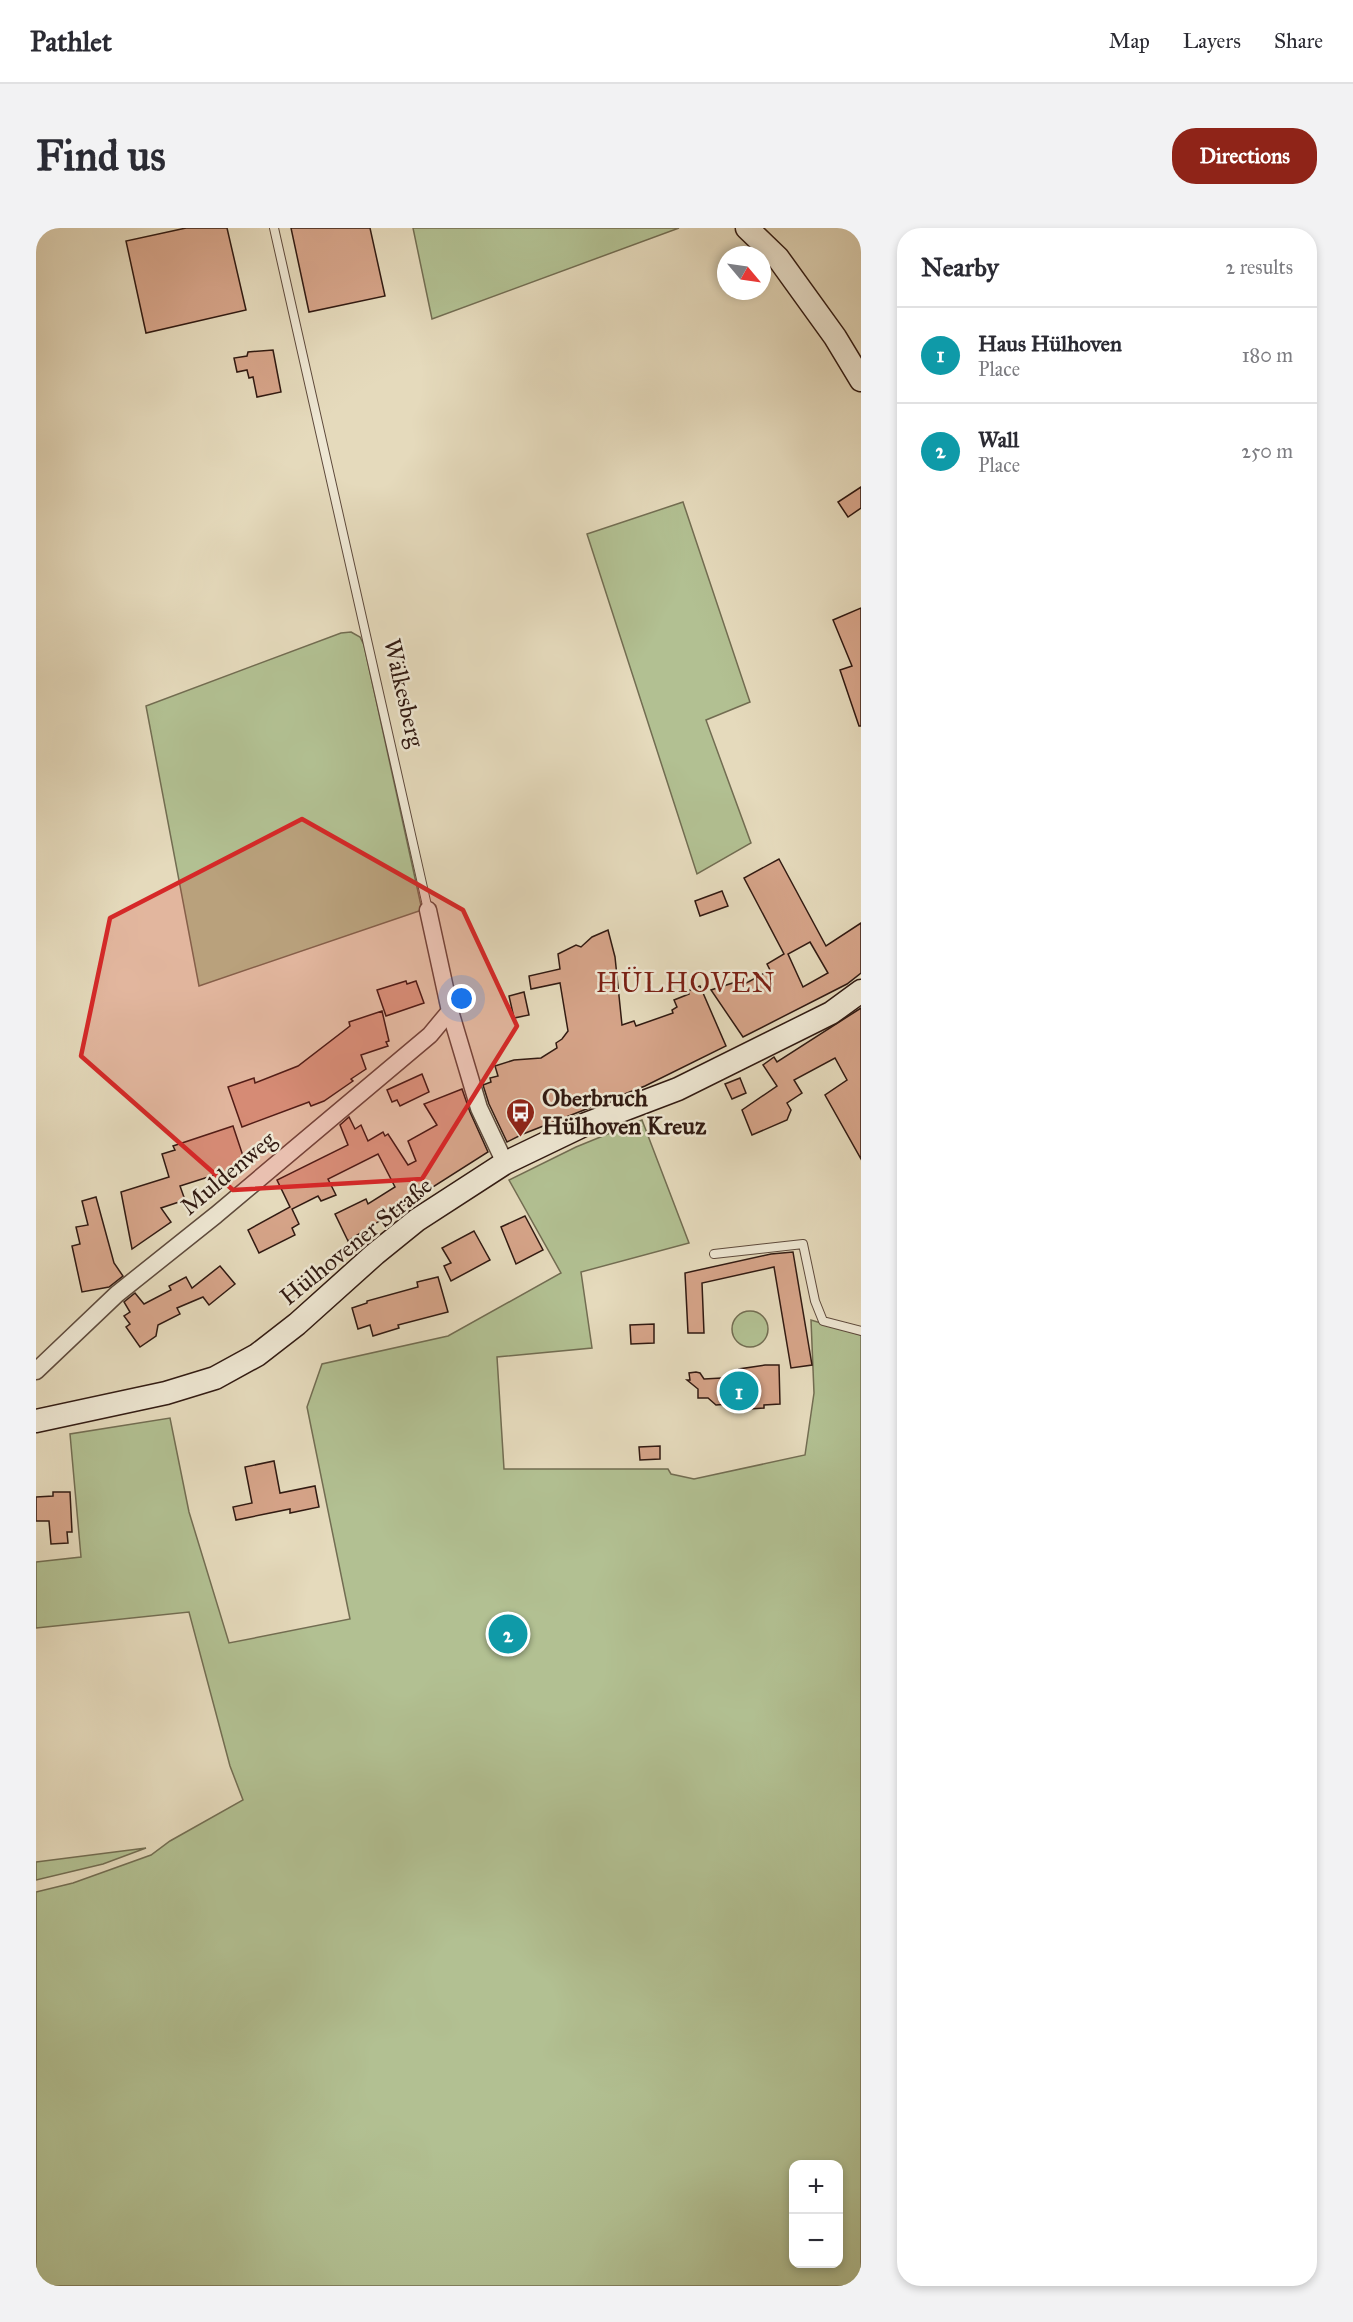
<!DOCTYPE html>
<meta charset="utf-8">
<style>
body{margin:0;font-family:"IM FELL Great Primer",serif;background:#f2f2f3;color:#2b2b33}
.controls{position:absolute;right:18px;bottom:18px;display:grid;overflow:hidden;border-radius:12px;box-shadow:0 3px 9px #0003}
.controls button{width:54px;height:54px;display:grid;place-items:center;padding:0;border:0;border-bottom:2px solid #e1e1e2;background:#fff;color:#2b2b33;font:30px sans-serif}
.compass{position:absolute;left:681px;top:18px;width:54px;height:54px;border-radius:50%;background:#fff;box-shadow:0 3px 9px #0003;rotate:119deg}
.you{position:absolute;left:426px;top:771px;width:21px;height:21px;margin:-15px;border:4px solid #fff;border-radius:50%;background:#1a73e8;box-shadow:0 0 0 9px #1a73e833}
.badge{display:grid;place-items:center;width:39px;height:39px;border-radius:50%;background:#8f2418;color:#fff;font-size:20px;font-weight:700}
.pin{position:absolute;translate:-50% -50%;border:3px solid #fff;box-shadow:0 2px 6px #0006}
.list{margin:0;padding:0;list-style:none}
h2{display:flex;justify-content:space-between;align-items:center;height:78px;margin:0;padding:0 24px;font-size:26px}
h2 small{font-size:20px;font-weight:400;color:#7c7c81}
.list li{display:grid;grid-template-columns:39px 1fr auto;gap:18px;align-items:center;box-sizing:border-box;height:96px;padding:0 24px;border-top:2px solid #e1e1e2}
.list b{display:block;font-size:22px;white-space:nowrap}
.list p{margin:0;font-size:20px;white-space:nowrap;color:#7c7c81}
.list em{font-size:20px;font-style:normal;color:#7c7c81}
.map{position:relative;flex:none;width:825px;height:2058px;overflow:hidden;border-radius:24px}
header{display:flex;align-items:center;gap:36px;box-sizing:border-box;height:84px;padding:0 30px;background:#fff;border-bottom:2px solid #e1e1e2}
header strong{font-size:28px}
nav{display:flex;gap:33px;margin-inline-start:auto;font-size:21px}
.intro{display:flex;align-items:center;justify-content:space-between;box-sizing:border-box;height:144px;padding:0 36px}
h1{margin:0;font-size:42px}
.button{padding:15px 27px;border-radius:24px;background:#8f2418;color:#fff;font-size:21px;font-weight:700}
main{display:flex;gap:36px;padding:0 36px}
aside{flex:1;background:#fff;border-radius:24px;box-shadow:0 3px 9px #0003}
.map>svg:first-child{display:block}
.green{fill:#b2c092;stroke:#726d52;stroke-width:1.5;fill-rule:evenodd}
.building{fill:#d6a489;stroke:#311a12;stroke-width:1.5;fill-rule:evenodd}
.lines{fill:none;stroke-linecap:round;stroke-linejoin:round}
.lane-casing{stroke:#5e4a3c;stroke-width:10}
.street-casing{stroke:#5e4a3c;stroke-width:19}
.secondary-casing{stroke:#311a12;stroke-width:25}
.lane{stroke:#eee7d3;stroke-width:8}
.street{stroke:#eee7d3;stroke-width:16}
.secondary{stroke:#eee7d3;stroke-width:22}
.marked{fill:#d62828;fill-opacity:0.2;stroke:#d62828;stroke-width:4.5;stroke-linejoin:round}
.labels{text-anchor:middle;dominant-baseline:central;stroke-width:5;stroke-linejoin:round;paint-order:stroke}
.street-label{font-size:24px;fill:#311a12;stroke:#eee7d3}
.poi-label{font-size:24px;font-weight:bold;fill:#311a12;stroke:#eee7d3;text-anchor:start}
.quarter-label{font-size:27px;letter-spacing:1.5px;fill:#7a1f14;stroke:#eee7d3}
</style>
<header>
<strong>Pathlet</strong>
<nav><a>Map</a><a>Layers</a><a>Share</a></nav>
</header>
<div class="intro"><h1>Find us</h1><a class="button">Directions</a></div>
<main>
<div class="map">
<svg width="825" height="2058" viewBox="0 0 825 2058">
<rect width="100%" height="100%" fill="#e5dabc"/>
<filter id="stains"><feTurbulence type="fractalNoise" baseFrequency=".00333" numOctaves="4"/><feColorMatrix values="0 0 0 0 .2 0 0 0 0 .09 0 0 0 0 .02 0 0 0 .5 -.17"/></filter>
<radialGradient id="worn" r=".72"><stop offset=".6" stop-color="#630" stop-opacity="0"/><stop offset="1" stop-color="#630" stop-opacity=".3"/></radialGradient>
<g class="green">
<path d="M 377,0 L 643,0 L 396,91 Z"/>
<path d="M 647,274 L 714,474 L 670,492 L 715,615 L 661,646 L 551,306 Z"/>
<path d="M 315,404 L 324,409 L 328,417 L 386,682 L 163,758 L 110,478 L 305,405 Z"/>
<path d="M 606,892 L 653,1015 L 545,1044 L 556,1120 L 461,1129 L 468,1241 L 632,1241 L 635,1246 L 658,1251 L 769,1227 L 778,1165 L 775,1092 L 825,1107 L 825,2058 L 0,2058 L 0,1664 L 37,1655 L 115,1627 L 134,1613 L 207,1572 L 194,1538 L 153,1384 L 0,1400 L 0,1334 L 45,1329 L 34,1206 L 134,1190 L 153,1284 L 193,1415 L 314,1391 L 271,1179 L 286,1136 L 412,1108 L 525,1045 L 473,952 L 540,919 ZM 758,1936 L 802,1936 L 802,2036 L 758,2036 Z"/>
<circle cx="714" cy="1101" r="18"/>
<path d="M 110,1620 L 67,1636 L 0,1652 L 0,1634 Z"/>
</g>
<g class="building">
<path d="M 150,0 L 191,0 L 210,82 L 110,105 L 90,13 Z"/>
<path d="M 255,0 L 334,0 L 349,68 L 273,84 Z"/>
<path d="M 237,122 L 245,164 L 221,169 L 217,149 L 213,150 L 211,142 L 201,144 L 198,130 L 211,128 L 212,124 Z"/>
<path d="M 825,259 L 825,280 L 812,289 L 802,274 Z"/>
<path d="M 825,380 L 825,498 L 823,498 L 804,442 L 816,438 L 797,392 Z"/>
<path d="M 743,631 L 790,718 L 825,695 L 825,745 L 811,756 L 707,809 L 675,762 L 703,753 L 705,758 L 734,742 L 731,736 L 748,726 L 708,650 ZM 774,714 L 792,745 L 767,759 L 752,726 Z"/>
<path d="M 686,663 L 692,678 L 664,688 L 659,673 Z"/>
<path d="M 572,702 L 579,729 L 586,797 L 598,793 L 600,798 L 637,785 L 636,782 L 641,779 L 638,772 L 653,766 L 652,763 L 664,758 L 690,818 L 609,858 L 487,906 L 471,914 L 453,876 L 447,857 L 455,854 L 454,850 L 462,848 L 459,838 L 478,832 L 505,830 L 521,820 L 520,815 L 526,811 L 532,803 L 524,755 L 495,761 L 493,748 L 524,741 L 522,726 L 540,717 L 545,719 L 556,709 Z"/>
<path d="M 370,753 L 371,756 L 380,753 L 388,775 L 350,788 L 341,762 Z"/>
<path d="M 488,764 L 493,787 L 478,790 L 473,768 Z"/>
<path d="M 825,780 L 825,931 L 789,867 L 811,852 L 799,830 L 758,852 L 766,865 L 751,875 L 755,882 L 751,892 L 716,907 L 706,882 L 741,858 L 727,837 L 738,829 L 741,834 Z"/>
<path d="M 346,783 L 353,813 L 350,814 L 352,818 L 325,827 L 330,841 L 315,851 L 317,853 L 288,873 L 275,878 L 273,874 L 206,899 L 192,859 L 218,850 L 219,855 L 262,838 L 314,798 L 313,794 Z"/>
<path d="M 386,846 L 393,864 L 364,878 L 361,872 L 356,874 L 351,862 Z"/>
<path d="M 704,850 L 710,865 L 696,871 L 689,856 Z"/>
<path d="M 426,861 L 434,884 L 452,924 L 312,1013 L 299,986 L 330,971 L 332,976 L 359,959 L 342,926 L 292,951 L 300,967 L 285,973 L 282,968 L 256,981 L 263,996 L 256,1000 L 259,1007 L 223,1025 L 212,1002 L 254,979 L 241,952 L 312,917 L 304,897 L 313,889 L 319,901 L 325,897 L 332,913 L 347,904 L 349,908 L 352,906 L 372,937 L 380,933 L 372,913 L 401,897 L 388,876 Z"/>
<path d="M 197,898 L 210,937 L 144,958 L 149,972 L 125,980 L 135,994 L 96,1021 L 85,964 L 133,949 L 126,926 L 139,922 L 137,918 Z"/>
<path d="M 60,969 L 78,1035 L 87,1048 L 73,1059 L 46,1064 L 36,1018 L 44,1016 L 40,999 L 52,997 L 46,973 Z"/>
<path d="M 489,988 L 507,1022 L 480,1036 L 465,999 Z"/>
<path d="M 438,1003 L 454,1032 L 415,1053 L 408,1038 L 415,1035 L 406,1020 Z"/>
<path d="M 757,1024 L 776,1137 L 755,1140 L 738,1039 L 666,1055 L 668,1105 L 652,1105 L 649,1045 L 735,1026 Z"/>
<path d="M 184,1038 L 199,1056 L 173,1077 L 167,1069 L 141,1080 L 144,1086 L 122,1097 L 120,1108 L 104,1119 L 90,1099 L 94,1096 L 88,1088 L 94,1084 L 88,1074 L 99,1065 L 108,1076 L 135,1062 L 133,1058 L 150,1049 L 156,1060 Z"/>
<path d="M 402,1049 L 412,1084 L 362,1097 L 363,1100 L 337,1108 L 334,1097 L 322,1101 L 316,1080 L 331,1075 L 331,1073 L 382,1059 L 381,1054 Z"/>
<path d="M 618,1096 L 618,1115 L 595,1116 L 594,1097 Z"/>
<path d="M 729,1137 L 743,1137 L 744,1176 L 728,1177 L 728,1180 L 714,1181 L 713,1178 L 705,1178 L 705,1175 L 680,1177 L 672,1170 L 662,1170 L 662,1161 L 651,1152 L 654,1152 L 653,1145 L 660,1144 L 664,1145 L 668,1151 L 704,1149 L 703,1141 Z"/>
<path d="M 624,1218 L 624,1231 L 604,1232 L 603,1219 Z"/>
<path d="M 238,1233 L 244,1265 L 279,1258 L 283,1279 L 254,1285 L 254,1281 L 200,1292 L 197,1279 L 216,1275 L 209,1239 Z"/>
<path d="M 17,1264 L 34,1264 L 36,1304 L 31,1304 L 32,1315 L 15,1316 L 13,1293 L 0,1293 L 0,1269 L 17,1268 Z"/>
</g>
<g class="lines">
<defs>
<g id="lane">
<path d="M 238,0 L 392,682"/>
<path d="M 678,1026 L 767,1016 L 779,1073 L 787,1093 L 825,1103"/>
</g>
<g id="street">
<path d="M 392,682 L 414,783 L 443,880 L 469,935"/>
<path d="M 0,1143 L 81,1066 L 180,987 L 394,807 L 414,783"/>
</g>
<g id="secondary">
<path d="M 711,0 L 742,30 L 799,109 L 825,152"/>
<path d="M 0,1193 L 130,1165 L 179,1150 L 221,1127 L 261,1096 L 339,1026 L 381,992 L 469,935 L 550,896 L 642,861 L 795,785 L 825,763"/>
</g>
</defs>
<use href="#lane" class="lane-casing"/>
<use href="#street" class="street-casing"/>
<use href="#secondary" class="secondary-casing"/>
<use href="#lane" class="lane"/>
<use href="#street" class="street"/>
<use href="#secondary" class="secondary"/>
</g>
<path class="marked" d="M 266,591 L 427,682 L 481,798 L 386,951 L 197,962 L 45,828 L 74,690 Z"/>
<defs>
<symbol id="bus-pin" viewBox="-11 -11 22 30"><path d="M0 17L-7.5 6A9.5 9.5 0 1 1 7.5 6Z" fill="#8f2418" stroke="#eee7d3"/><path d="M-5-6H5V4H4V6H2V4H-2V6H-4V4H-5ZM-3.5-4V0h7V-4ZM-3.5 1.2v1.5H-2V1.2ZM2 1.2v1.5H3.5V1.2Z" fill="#fff"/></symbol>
</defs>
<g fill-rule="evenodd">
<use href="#bus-pin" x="468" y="868" width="33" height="45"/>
</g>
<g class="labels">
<g class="street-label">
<text transform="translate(368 465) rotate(77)">Wälkesberg</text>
<text transform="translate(192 945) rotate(-40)">Muldenweg</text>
<text transform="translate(320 1013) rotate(-39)">Hülhovener Straße</text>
</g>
<g class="poi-label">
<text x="506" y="870">Oberbruch<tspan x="506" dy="28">Hülhoven Kreuz</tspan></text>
</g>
<g class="quarter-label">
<text x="650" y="754">HÜLHOVEN</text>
</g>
</g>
<rect width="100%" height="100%" filter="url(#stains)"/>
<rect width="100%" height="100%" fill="url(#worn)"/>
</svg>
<div class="controls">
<button>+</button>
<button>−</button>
</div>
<svg class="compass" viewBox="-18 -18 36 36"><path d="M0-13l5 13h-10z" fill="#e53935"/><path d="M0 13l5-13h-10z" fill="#7c7c81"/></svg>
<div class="you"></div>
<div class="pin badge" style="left:703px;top:1163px;background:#0f9aa8">1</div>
<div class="pin badge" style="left:472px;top:1406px;background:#0f9aa8">2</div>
</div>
<aside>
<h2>Nearby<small>2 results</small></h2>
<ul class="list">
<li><span class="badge" style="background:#0f9aa8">1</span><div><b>Haus Hülhoven</b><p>Place</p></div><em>180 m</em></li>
<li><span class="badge" style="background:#0f9aa8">2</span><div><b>Wall</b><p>Place</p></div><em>250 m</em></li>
</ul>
</aside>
</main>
